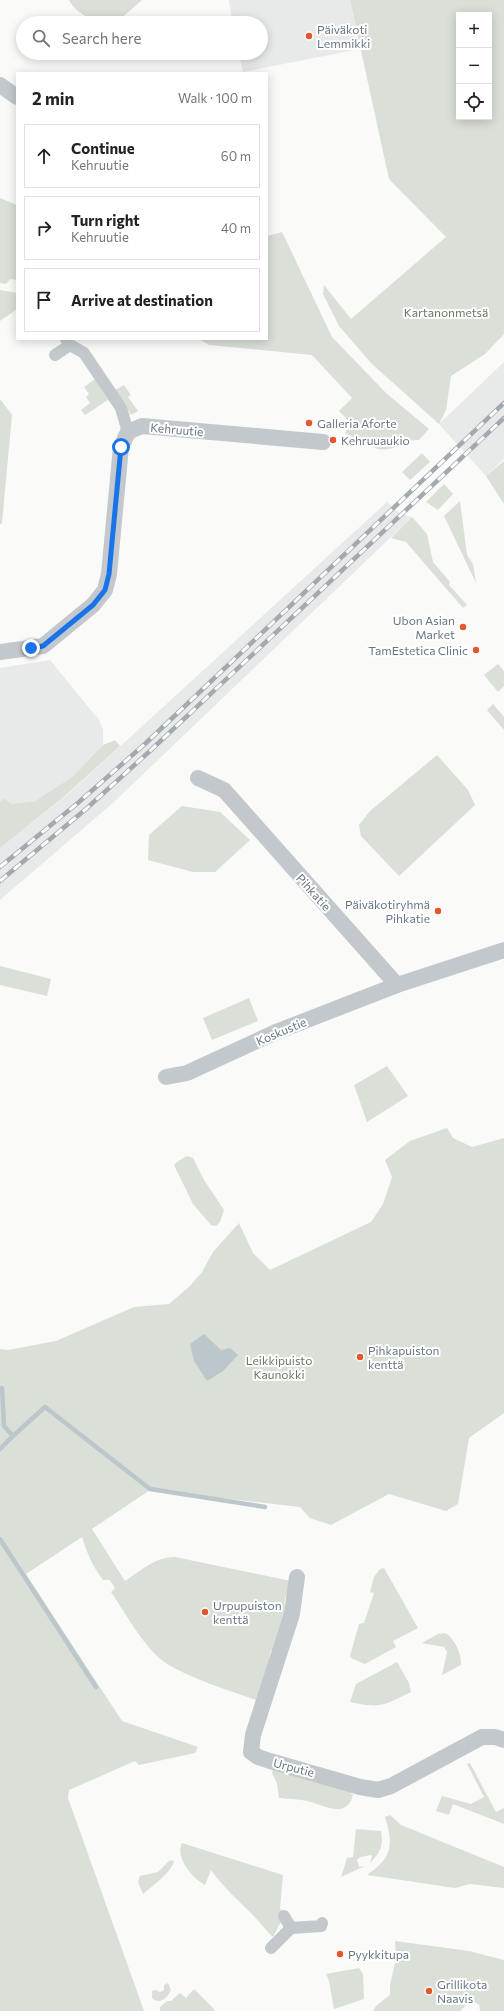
<!DOCTYPE html>
<meta charset="utf-8">
<style>
body{margin:0;font-family:Commissioner,sans-serif;background:#f6f6f6;color:#222}
.controls{position:absolute;right:12px;top:12px;display:grid;overflow:hidden;border-radius:0px;box-shadow:0 2px 10px #0003}
.controls button{width:36px;height:36px;display:grid;place-items:center;padding:0;border:0;border-bottom:1px solid #e0e0e0;background:#fff;color:#222;font:20px sans-serif}
.stop{position:absolute;width:12px;height:12px;margin:-9px;border:3px solid #1a73e8;border-radius:50%;background:#fff}
.stop.end{background:#1a73e8;border-color:#fff;box-shadow:0 1px 4px #0008}
.list{margin:0;padding:0;list-style:none}
h2{display:flex;justify-content:space-between;align-items:center;height:52px;margin:0;padding:0 16px;font-size:17px}
h2 small{font-size:13px;font-weight:400;color:#767676}
.list li{display:grid;grid-template-columns:26px 1fr auto;gap:12px;align-items:center;box-sizing:border-box;height:64px;margin:0 8px 8px;padding:0 8px;border:1px solid #e0e0e0;border-radius:0px}
.list b{display:block;font-size:15px;white-space:nowrap}
.list p{margin:0;font-size:13px;white-space:nowrap;color:#767676}
.list em{font-size:13px;font-style:normal;color:#767676}
.icon{flex:none;width:22px;height:22px;fill:none;stroke:currentColor;stroke-width:2;stroke-linecap:round;stroke-linejoin:round}
.map{position:relative;flex:none;width:504px;height:2011px;overflow:hidden}
.search{position:absolute;background:#fff;box-shadow:0 2px 10px #0003;left:16px;top:16px;width:252px;height:44px;display:flex;align-items:center;gap:10px;box-sizing:border-box;padding:0 14px;border-radius:22px;color:#767676;font-size:15px}
.panel{position:absolute;background:#fff;box-shadow:0 2px 10px #0003;left:16px;top:72px;width:252px;height:268px;border-radius:0px}
.map>svg:first-child{display:block}
.built{fill:#e8e9e9}
.green{fill:#dadfd7;fill-rule:evenodd}
.water{fill:#bbc7cb}
.lines{fill:none;stroke-linecap:round;stroke-linejoin:round}
.stream{stroke:#bbc7cb;stroke-width:4.5}
.pedestrian{stroke:#c3c8cc;stroke-width:12}
.minor{stroke:#c3c8cc;stroke-width:16}
.rail-casing{stroke:#a2aab0;stroke-width:4.5}
.rail{stroke:#fff;stroke-width:3;stroke-dasharray:9;stroke-linecap:butt}
.route{stroke:#1a73e8;stroke-width:5}
.poi-dot{fill:#e4572e;stroke:#fff;stroke-width:1.5}
.labels{text-anchor:middle;dominant-baseline:central;stroke-width:4;stroke-linejoin:round;paint-order:stroke}
.poi-label{font-size:12px;fill:#657683;stroke:#fff;text-anchor:start}
.park-label{font-size:12px;fill:#687a64;stroke:#fff}
.street-label{font-size:12px;fill:#657683;stroke:#fff}
</style>
<div class="map">
<svg width="504" height="2011" viewBox="0 0 504 2011">
<rect width="100%" height="100%" fill="#fafaf8"/>
<g class="built">
<path d="M 229,0 L 350,0 L 360,49 L 243,72 L 239,53 L 261,53 L 261,23 L 232,23 Z"/>
<path d="M 504,362 L 504,459 L 486,476 L 439,424 Z"/>
<path d="M 387,502 L 401,514 L 412,517 L 114,802 L 0,900 L 0,848 L 66,796 Z"/>
<path d="M 50,660 L 99,720 L 103,730 L 103,745 L 72,777 L 35,801 L 11,804 L 4,798 L 0,802 L 0,668 Z"/>
</g>
<g class="green">
<path d="M 69,0 L 142,0 L 116,23 C 99,23 78,17 69,0 Z"/>
<path d="M 350,0 L 504,0 L 504,334 L 485,354 L 451,376 L 446,410 L 439,424 L 372,364 L 339,326 L 323,294 L 324,285 L 351,319 L 446,237 L 389,179 ZM 459,15 L 489,15 L 489,117 L 459,117 Z"/>
<path d="M 0,198 L 17,205 L 17,280 L 10,279 L 6,284 L 0,283 Z"/>
<path d="M 282,232 L 332,337 L 386,393 L 429,429 L 419,440 C 407,439 401,446 389,449 C 376,453 357,439 345,433 L 350,422 L 339,411 L 352,398 L 312,355 L 209,345 L 199,339 L 267,339 L 267,236 Z"/>
<path d="M 0,290 L 17,293 L 17,309 L 0,321 Z"/>
<path d="M 95,379 L 108,400 L 85,415 L 81,410 L 90,403 L 86,397 L 89,394 L 84,387 Z"/>
<path d="M 124,385 L 131,395 L 128,397 L 138,411 L 131,415 L 115,390 Z"/>
<path d="M 0,399 L 12,415 L 2,523 L 0,525 Z"/>
<path d="M 422,453 L 430,462 L 410,480 L 402,472 Z"/>
<path d="M 504,461 L 504,504 L 486,476 Z"/>
<path d="M 444,484 L 453,494 L 438,510 L 426,502 Z"/>
<path d="M 460,501 L 467,555 L 473,564 L 476,583 L 444,516 Z"/>
<path d="M 412,517 L 427,534 L 433,562 L 450,582 L 449,585 L 467,605 L 463,608 L 406,542 L 391,538 Z"/>
<path d="M 498,664 L 504,671 L 504,686 L 498,692 L 484,675 Z"/>
<path d="M 493,704 L 504,717 L 504,730 L 487,710 Z"/>
<path d="M 115,740 L 120,746 L 65,796 L 0,848 L 0,802 L 4,798 L 11,804 L 35,801 L 72,777 L 103,745 Z"/>
<path d="M 437,755 L 468,790 L 475,805 L 399,876 L 361,836 L 359,825 L 370,811 Z"/>
<path d="M 182,806 L 220,812 L 250,840 L 215,872 L 193,872 L 148,860 L 149,835 Z"/>
<path d="M 0,966 L 51,979 L 47,996 L 0,985 Z"/>
<path d="M 249,998 L 258,1021 L 212,1040 L 203,1018 Z"/>
<path d="M 387,1066 L 408,1096 L 367,1122 L 354,1085 Z"/>
<path d="M 447,1128 L 453,1138 L 472,1147 L 504,1138 L 504,1413 L 469,1438 L 458,1504 L 446,1511 L 389,1494 L 331,1525 L 310,1518 L 300,1507 L 150,1490 L 92,1529 L 125,1581 C 142,1570 155,1557 175,1557 L 291,1581 L 290,1594 L 286,1596 L 284,1604 L 289,1606 L 273,1650 L 271,1650 L 269,1659 L 271,1660 L 259,1701 C 231,1691 180,1676 158,1657 C 139,1639 126,1614 111,1592 L 115,1588 L 110,1580 L 103,1580 C 93,1567 87,1553 82,1537 L 26,1574 L 122,1721 L 198,1747 L 195,1753 L 139,1765 L 135,1761 L 69,1790 L 68,1798 L 144,2011 L 0,2011 L 0,1349 L 8,1350 L 56,1341 L 134,1307 L 169,1304 L 190,1286 L 202,1272 L 213,1252 L 239,1223 L 253,1253 L 270,1270 L 371,1222 L 383,1204 L 392,1177 L 385,1160 L 410,1141 Z"/>
<path d="M 187,1156 L 193,1158 L 204,1180 L 224,1210 L 220,1222 L 216,1226 L 211,1225 L 193,1204 L 174,1165 L 177,1162 Z"/>
<path d="M 384,1568 L 418,1628 L 393,1641 L 396,1647 L 365,1664 L 353,1659 L 350,1656 L 359,1624 L 364,1623 L 374,1593 L 370,1592 L 374,1577 L 380,1569 Z"/>
<path d="M 445,1633 C 454,1637 462,1655 461,1665 L 442,1675 L 447,1652 L 444,1647 L 422,1643 L 438,1634 Z"/>
<path d="M 397,1662 L 409,1683 L 411,1692 C 385,1705 380,1709 350,1702 L 356,1684 Z"/>
<path d="M 470,1763 L 496,1812 L 504,1808 L 504,1824 L 453,1804 L 449,1815 L 436,1811 L 442,1796 L 471,1804 L 484,1797 L 467,1764 Z"/>
<path d="M 274,1768 L 348,1791 L 353,1795 C 347,1818 327,1807 311,1802 C 301,1799 289,1799 279,1798 L 277,1783 L 272,1773 Z"/>
<path d="M 390,1815 L 401,1825 L 504,1867 L 504,1888 L 470,1884 L 455,1888 L 367,1875 C 392,1858 394,1845 385,1817 Z"/>
<path d="M 356,1829 L 381,1831 C 384,1845 380,1853 370,1863 L 372,1856 L 371,1855 L 360,1857 L 357,1860 L 359,1867 L 365,1866 L 341,1877 L 347,1858 L 353,1857 Z"/>
<path d="M 182,1843 L 283,1875 L 280,1908 L 284,1916 L 273,1937 C 266,1931 261,1923 254,1916 C 239,1901 224,1888 211,1870 L 205,1885 C 192,1878 175,1858 182,1843 Z"/>
<path d="M 170,1860 L 174,1861 C 172,1872 152,1886 143,1894 L 138,1882 L 140,1876 L 158,1872 Z"/>
<path d="M 395,1941 L 469,1951 L 504,1960 L 504,2011 L 480,2011 L 479,2005 L 475,2002 L 466,2005 L 460,2011 L 373,2011 L 376,2006 L 390,1995 L 390,1985 L 396,1959 Z"/>
<path d="M 359,1968 L 363,1974 L 364,1999 L 334,2009 L 329,1981 L 326,1974 Z"/>
<path d="M 168,1983 L 171,1990 C 168,1998 159,2005 152,1998 L 152,1991 L 156,1990 L 160,1992 L 164,1990 L 164,1985 Z"/>
<path d="M 194,1989 L 215,2010 L 214,2011 L 160,2011 L 160,2007 L 167,2001 L 171,2001 L 180,1993 L 186,1998 Z"/>
</g>
<path class="water" d="M 204,1334 L 221,1350 L 230,1348 L 238,1355 L 223,1371 L 207,1381 L 194,1361 L 190,1344 Z"/>
<g class="lines">
<g class="stream">
<path d="M 13,1436 L 45,1407 L 150,1489 L 265,1507"/>
<path d="M 0,1449 L 13,1436 L 4,1426 L 2,1388"/>
<path d="M 0,1539 L 96,1687"/>
</g>
<g class="pedestrian">
<path d="M 66,339 L 70,345 L 84,353 L 121,408 L 128,432"/>
<path d="M 55,355 L 70,345"/>
<path d="M 284,1916 L 291,1928"/>
<path d="M 271,1948 L 291,1928 L 321,1926 L 322,1923"/>
</g>
<g class="minor">
<path d="M 0,85 L 17,97"/>
<path d="M 0,652 L 43,646 L 93,605 L 105,590 L 109,574 L 121,447 L 128,432 L 142,426 L 323,442"/>
<path d="M 198,778 L 224,790 L 397,985 L 504,950"/>
<path d="M 166,1077 L 187,1073 L 276,1032 L 397,985"/>
<path d="M 297,1577 L 292,1614 L 253,1735 L 251,1752 L 258,1757 L 270,1761 L 360,1787 L 378,1790 L 391,1786 L 482,1737 L 495,1737 L 504,1740"/>
</g>
<defs>
<g id="rail">
<path d="M 0,867 L 79,802 L 146,743 L 504,403"/>
<path d="M 0,881 L 86,809 L 151,750 L 504,418"/>
</g>
</defs>
<use href="#rail" class="rail-casing"/>
<use href="#rail" class="rail"/>
</g>
<g class="lines">
<path class="route" d="M 31,648 L 43,646 L 93,605 L 105,590 L 109,574 L 121,447"/>
</g>
<g class="poi-dot">
<circle cx="309" cy="36" r="4"/>
<circle cx="309" cy="423" r="4"/>
<circle cx="333" cy="440" r="4"/>
<circle cx="463" cy="627" r="4"/>
<circle cx="476" cy="650" r="4"/>
<circle cx="438" cy="911" r="4"/>
<circle cx="360" cy="1357" r="4"/>
<circle cx="205" cy="1612" r="4"/>
<circle cx="340" cy="1954" r="4"/>
<circle cx="429" cy="1991" r="4"/>
</g>
<g class="labels">
<g class="poi-label">
<text x="317" y="29">Päiväkoti<tspan x="317" dy="14">Lemmikki</tspan></text>
<text x="317" y="423">Galleria Aforte</text>
<text x="341" y="440">Kehruuaukio</text>
<text x="455" y="620" text-anchor="end">Ubon Asian<tspan x="455" dy="14">Market</tspan></text>
<text x="468" y="650" text-anchor="end">TamEstetica Clinic</text>
<text x="430" y="904" text-anchor="end">Päiväkotiryhmä<tspan x="430" dy="14">Pihkatie</tspan></text>
<text x="368" y="1350">Pihkapuiston<tspan x="368" dy="14">kenttä</tspan></text>
<text x="213" y="1605">Urpupuiston<tspan x="213" dy="14">kenttä</tspan></text>
<text x="348" y="1954">Pyykkitupa</text>
<text x="437" y="1984">Grillikota<tspan x="437" dy="14">Naavis</tspan></text>
</g>
<g class="park-label">
<text x="446" y="312">Kartanonmetsä</text>
<text x="279" y="1360">Leikkipuisto<tspan x="279" dy="14">Kaunokki</tspan></text>
</g>
<g class="street-label">
<text transform="translate(177 429) rotate(5)">Kehruutie</text>
<text transform="translate(314 892) rotate(48)">Pihkatie</text>
<text transform="translate(281 1031) rotate(-23)">Koskustie</text>
<text transform="translate(294 1767) rotate(15)">Urputie</text>
</g>
</g>
</svg>
<div class="controls">
<button>+</button>
<button>−</button>
<button><svg class="icon" aria-label="locate" viewBox="0 0 24 24"><circle cx="12" cy="12" r="6"/><path d="M12 2v4M12 18v4M2 12h4M18 12h4"/></svg></button>
</div>
<div class="stop" style="left:121px;top:447px"></div>
<div class="stop end" style="left:31px;top:648px"></div>
<div class="search"><svg class="icon" aria-label="search" viewBox="0 0 24 24"><circle cx="10" cy="10" r="6"/><path d="M15 15l6 6"/></svg>Search here</div>
<section class="panel">
<h2>2 min<small>Walk · 100 m</small></h2>
<ul class="list">
<li><svg class="icon" aria-label="ahead" viewBox="0 0 24 24"><path d="M12 20V5M6 11l6-6 6 6"/></svg><div><b>Continue</b><p>Kehruutie</p></div><em>60 m</em></li>
<li><svg class="icon" aria-label="right" viewBox="0 0 24 24"><path d="M7 20v-9h11M14 6l5 5-5 5"/></svg><div><b>Turn right</b><p>Kehruutie</p></div><em>40 m</em></li>
<li><svg class="icon" aria-label="arrive" viewBox="0 0 24 24"><path d="M6 21V4h12l-3 4 3 4H6"/></svg><div><b>Arrive at destination</b></div></li>
</ul>
</section>
</div>
